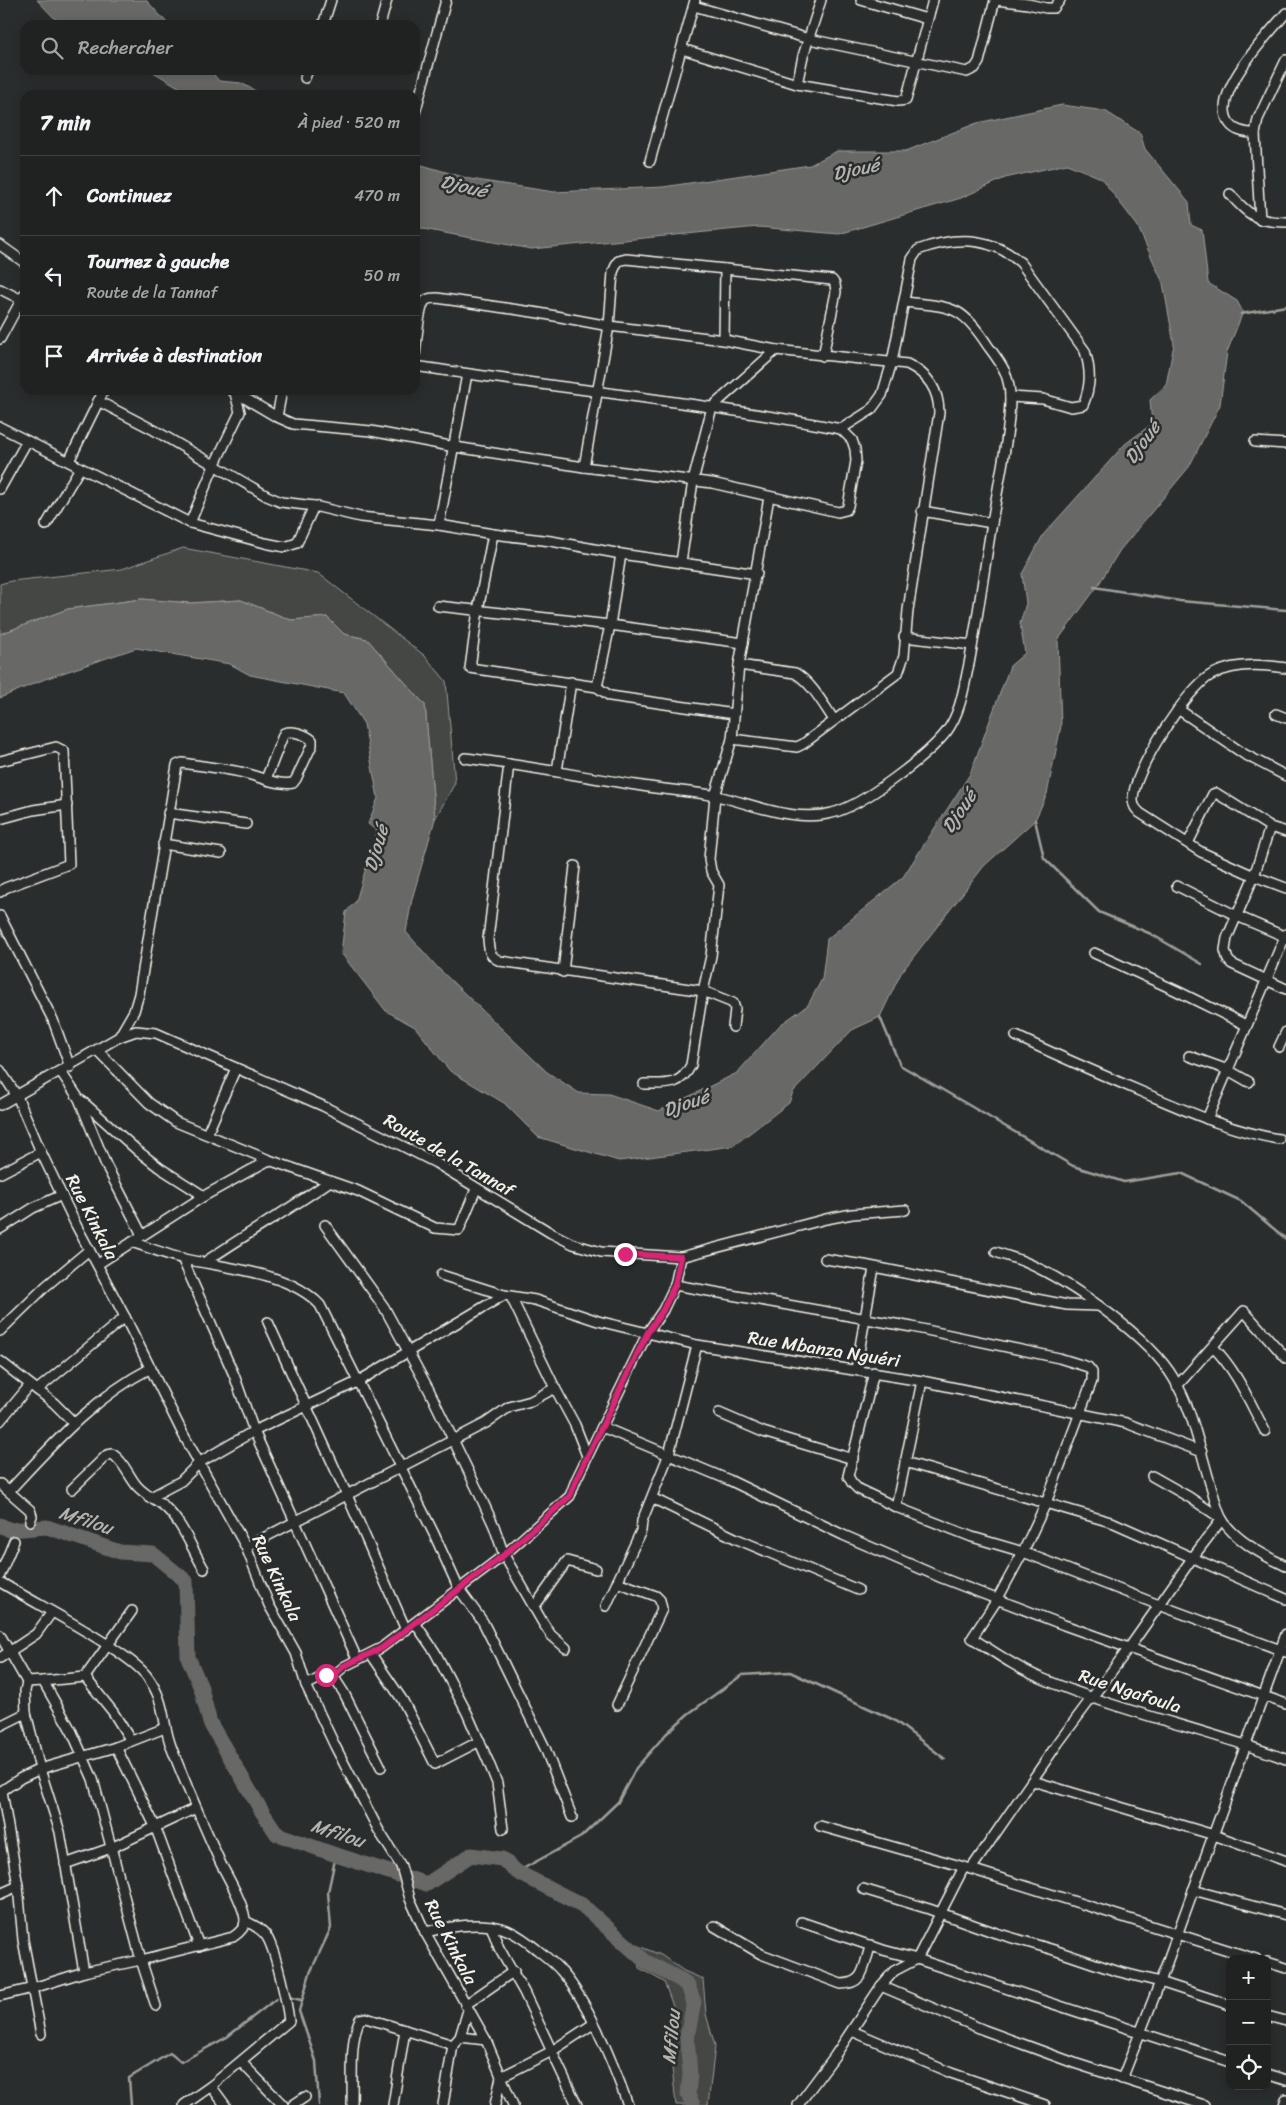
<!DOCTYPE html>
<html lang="fr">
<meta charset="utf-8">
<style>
body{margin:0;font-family:Sriracha,sans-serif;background:#2d2f2f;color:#f1f3f6}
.controls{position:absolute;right:15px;bottom:15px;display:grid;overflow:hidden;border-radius:10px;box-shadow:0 2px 12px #0003}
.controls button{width:45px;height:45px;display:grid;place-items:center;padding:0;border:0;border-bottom:1px solid #3d3f40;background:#202222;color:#f1f3f6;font:25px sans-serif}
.stop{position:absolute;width:15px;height:15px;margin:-11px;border:4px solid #db2777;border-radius:50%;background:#fff}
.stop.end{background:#db2777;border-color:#fff;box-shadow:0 1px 5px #0008}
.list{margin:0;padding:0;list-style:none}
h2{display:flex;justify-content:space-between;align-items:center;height:65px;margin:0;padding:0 20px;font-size:21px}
h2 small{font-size:16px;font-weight:400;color:#a2a4a5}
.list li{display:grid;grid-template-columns:32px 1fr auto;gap:15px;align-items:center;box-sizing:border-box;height:80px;padding:0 20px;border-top:1px solid #3d3f40}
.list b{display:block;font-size:19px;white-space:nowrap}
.list p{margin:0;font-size:16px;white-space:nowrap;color:#a2a4a5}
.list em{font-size:16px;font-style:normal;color:#a2a4a5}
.icon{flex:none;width:28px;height:28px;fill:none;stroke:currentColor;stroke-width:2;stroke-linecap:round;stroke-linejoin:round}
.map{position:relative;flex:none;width:1286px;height:2105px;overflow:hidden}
.search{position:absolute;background:#202222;box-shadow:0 2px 12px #0003;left:20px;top:20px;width:400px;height:55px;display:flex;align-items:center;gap:12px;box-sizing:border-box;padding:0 18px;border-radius:15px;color:#a2a4a5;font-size:19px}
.panel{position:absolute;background:#202222;box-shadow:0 2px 12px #0003;left:20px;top:90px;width:400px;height:305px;border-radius:15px}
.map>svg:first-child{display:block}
.green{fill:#444645;stroke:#9c9c96}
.water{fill:#676866;stroke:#9f9f9a}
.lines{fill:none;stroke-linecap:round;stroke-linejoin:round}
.stream{stroke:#9f9f9a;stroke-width:2.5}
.river{stroke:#676866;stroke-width:15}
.minor-casing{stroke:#f4f1e8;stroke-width:12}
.minor{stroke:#2a2d2e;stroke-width:9}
.route{stroke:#db2777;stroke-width:6}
.labels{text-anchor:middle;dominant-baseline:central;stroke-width:5;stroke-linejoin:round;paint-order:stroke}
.street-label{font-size:18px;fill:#f4f1e8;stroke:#2a2d2e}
.water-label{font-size:19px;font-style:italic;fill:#b5b3ae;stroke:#2a2d2e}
</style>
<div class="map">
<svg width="1286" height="2105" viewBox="0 0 1286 2105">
<rect width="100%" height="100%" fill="#2a2d2e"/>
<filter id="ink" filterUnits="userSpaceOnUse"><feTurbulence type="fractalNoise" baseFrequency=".02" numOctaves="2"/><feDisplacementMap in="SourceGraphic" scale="10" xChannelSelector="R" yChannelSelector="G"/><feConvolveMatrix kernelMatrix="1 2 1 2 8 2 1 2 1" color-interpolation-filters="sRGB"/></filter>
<g filter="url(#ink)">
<g class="green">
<path d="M 183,548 L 318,573 L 425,656 L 446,681 L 455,783 L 435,819 L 425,705 L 367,639 L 344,634 L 327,617 L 291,620 L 241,600 L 190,603 L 142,599 L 68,609 L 0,634 L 0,584 L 11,581 L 122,569 Z"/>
<path d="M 636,1945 L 661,1955 L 684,1971 L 703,1979 L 706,2014 L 715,2046 L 708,2105 L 676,2105 L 672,2067 L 676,2014 L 664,1982 L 639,1968 Z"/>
</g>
<g class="water">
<path d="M 37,0 L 146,0 L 169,25 L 61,25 Z"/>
<path d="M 150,70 L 210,70 L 219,81 L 241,83 L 263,95 L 192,95 Z"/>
<path d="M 1062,105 L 1105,111 L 1140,133 L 1145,149 L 1189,202 L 1191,225 L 1202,230 L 1208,283 L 1237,301 L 1243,312 L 1227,352 L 1220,405 L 1189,467 L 1120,550 L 1097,587 L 1058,640 L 1061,726 L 1047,794 L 1035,820 L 984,866 L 901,973 L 880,1017 L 852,1030 L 793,1092 L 789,1103 L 733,1146 L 619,1161 L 538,1137 L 504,1103 L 450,1071 L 415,1027 L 386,1011 L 341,953 L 346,912 L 356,901 L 377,831 L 368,824 L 378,798 L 364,724 L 344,693 L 250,675 L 230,664 L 136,648 L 45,679 L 0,698 L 0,634 L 68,609 L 142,599 L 190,603 L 241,600 L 291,620 L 327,617 L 344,634 L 367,639 L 425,705 L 435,819 L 412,899 L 406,932 L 438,968 L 547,1072 L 579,1093 L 609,1094 L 659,1111 L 737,1073 L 780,1025 L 808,1005 L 822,979 L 827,939 L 903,877 L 970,774 L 1010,666 L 1025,653 L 1020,624 L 1026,603 L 1022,574 L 1043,535 L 1125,444 L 1152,424 L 1150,400 L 1166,385 L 1174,344 L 1163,283 L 1137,225 L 1101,178 L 1067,164 L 1005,178 L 961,198 L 839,234 L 758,227 L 531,249 L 423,229 L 415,224 L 415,163 L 470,179 L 554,192 L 663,187 L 810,165 L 837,151 L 906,151 L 977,123 Z"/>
</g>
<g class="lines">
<g class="stream">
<path d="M 1241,314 L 1286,306"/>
<path d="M 1094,587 L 1180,601 L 1286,610"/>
<path d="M 1035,820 L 1044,858 L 1099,912 L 1151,934 L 1202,964"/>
<path d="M 880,1017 L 900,1065 L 1073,1166 L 1124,1182 L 1181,1173 L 1241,1201 L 1286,1239"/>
<path d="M 517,1872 L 581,1837 L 618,1802 L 636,1768 L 666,1734 L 688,1714 L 742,1675 L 790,1672 L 894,1720 L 945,1759"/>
<path d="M 288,1997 L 301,2000"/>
<path d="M 131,2105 L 129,2078 L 170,2053 L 181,2062 L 227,2037 L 276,1999"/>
<path d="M 319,2105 L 316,2061 L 299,2011 L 310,1973 L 331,1928 L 328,1892 L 336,1855"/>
</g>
<path class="river" d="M 0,1525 L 10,1530 L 47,1527 L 120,1552 L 153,1554 L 186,1581 L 188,1657 L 201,1688 L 210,1723 L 261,1810 L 277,1834 L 336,1855 L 427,1884 L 471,1855 L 502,1859 L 517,1872 L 582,1905 L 646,1962 L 679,1979 L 688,1986 L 694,2002 L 687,2037 L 690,2074 L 688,2095 L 693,2105"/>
<defs>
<g id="minor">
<path d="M 861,0 L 927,19"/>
<path d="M 996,0 L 1028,4 L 1046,8 L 1054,8 L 1060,0"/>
<path d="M 694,6 L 809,39 L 967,72 L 975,68 L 979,62 L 995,0"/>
<path d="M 323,25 L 331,0"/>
<path d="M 380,25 L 387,0"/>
<path d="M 682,49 L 797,84 L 898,101 L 906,100 L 933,0"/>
<path d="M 305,78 L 308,70"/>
<path d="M 797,84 L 803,56 L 821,0"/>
<path d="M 415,113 L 446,0"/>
<path d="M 1255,134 C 1246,132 1236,132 1230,124 C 1207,96 1269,34 1286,13"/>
<path d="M 650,161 L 695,0"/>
<path d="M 1230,194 C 1248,215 1257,222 1286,222"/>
<path d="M 1260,220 L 1255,134 L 1258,119 L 1286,60"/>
<path d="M 0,245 L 25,263"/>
<path d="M 725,269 L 832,280 L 835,284 L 836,292 L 823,356"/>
<path d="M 0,289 L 22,300"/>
<path d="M 0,339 L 25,293"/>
<path d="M 415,355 C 417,342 418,310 425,301 C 428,298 432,298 437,298 L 539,313 L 609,326 L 724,340 L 776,350 L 907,364 C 928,374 939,390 939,413 L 908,610 L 904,656 L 898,673 L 803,744 L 797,747 L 732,739"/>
<path d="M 415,366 C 557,388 700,402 841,429 L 871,410 L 882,395 L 892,362 L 912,259 L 918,250 C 955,236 991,236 1021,263 L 1085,351 C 1091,371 1091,386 1083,405 L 1071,407 L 1043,399 L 1010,397"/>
<path d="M 231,390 L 277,417 L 293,424 L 371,431 L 455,447 L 584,467 L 712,483 L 838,512 L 846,510 L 848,506 L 856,461 L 855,449 L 852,440 L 841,429"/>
<path d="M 98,401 L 154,430 L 267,496 L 281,502 L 314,506 L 360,517 L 439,525 L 493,534 L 551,541 L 621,554 L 757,574"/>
<path d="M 277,417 L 282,390"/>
<path d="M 0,427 L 190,523 L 265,543 L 285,547 L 297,543 L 314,506"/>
<path d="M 1255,442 L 1286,444"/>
<path d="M 69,461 L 104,390"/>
<path d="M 584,467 L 609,326 L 613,272 L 618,261 L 626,259 L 725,269 L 724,340"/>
<path d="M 0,489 L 27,441"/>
<path d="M 922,511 L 992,523"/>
<path d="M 190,523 L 214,466 L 240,412 L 235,393"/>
<path d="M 46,525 L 80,468"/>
<path d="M 439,525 L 467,374"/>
<path d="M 493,534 L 478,610 L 470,668 L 597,687 L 610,696 L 734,714"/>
<path d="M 681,562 L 693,481 L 712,407 L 776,350"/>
<path d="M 438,606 L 610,625 L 743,643"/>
<path d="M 904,637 L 972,645"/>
<path d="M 739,665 L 795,673 C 812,683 823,704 834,720"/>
<path d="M 1286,668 C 1262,664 1233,663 1211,675 C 1187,688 1132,773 1133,800 C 1133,806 1136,809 1140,813 L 1201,852 L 1254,876 L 1286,888"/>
<path d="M 597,687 L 610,625 L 621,554"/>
<path d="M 1178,709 L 1244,754 L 1286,776"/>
<path d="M 1276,714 L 1286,718"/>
<path d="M 465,758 C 522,765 579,776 636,785 C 663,790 690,791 717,796 C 753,804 794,823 832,813 C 862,806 928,756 947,731 C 961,712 964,686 969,664 C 978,617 984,570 992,523 C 998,484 1010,435 1010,397 C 1010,388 1008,380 1005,372 C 1001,363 994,354 988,346 C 961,304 951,307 904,302"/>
<path d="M 0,761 L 56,747 L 64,751 L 69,864 L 5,888 L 0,892"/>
<path d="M 509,764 L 488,939 C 489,951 489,956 500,961 L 703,991 L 733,1003 L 735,1009 L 733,1027"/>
<path d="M 553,770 L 557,771 L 571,682"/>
<path d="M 168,813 L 246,824"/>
<path d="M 0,819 L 33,810 L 67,805"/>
<path d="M 1270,827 L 1254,876 L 1227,938 L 1225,950 L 1228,960 L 1232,964 L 1286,989"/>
<path d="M 1188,843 L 1213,794 L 1216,793 L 1270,827 L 1286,832"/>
<path d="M 163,844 L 221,853"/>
<path d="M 1177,886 L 1237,916 L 1286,937"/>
<path d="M 0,916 L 53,1020 L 70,1067"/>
<path d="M 1094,953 L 1177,991 L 1246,1025"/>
<path d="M 563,972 L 575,866"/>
<path d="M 1016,1036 C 1058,1056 1100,1074 1142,1092 C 1187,1111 1230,1131 1279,1139"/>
<path d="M 119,1037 L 134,1011 L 139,994 L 177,765 L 182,763 C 201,766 221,768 240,772 C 256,775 276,786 293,783 L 296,779 L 312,745 L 312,740 C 305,734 292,730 284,733 L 266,779"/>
<path d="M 1279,1047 L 1286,1032"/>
<path d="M 97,1050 L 149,1103 L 176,1122 L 269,1160"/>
<path d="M 1189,1056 L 1228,1070 L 1249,1082"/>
<path d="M 0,1070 L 17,1096 L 41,1152 L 76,1225 L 125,1317 L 183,1434 L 246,1547 L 269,1605 L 296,1653 L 306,1685 L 335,1746 L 379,1831 L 401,1866 L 410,1899 L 425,1932 L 486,2040 L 513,2105"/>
<path d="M 61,1072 L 79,1099 L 106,1165 L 142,1235"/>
<path d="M 644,1084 C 666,1084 680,1087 691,1065 L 703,991 L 711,956 L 719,885 L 711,871 L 709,859 L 715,796 L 732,739 L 739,665 L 769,497"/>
<path d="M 82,1101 L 138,1151 L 160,1168 L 204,1196"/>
<path d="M 0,1105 L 119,1037 L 136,1031 L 156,1033 L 323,1106 L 436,1163 L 551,1233 L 573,1244 L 601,1252 L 681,1257 L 826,1219 L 852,1214 L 905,1210"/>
<path d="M 1207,1119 L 1286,934"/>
<path d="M 207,1134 L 236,1068"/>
<path d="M 1,1173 L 41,1152"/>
<path d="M 325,1225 L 384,1307 L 429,1390 L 477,1489 L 494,1526 L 504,1555 L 543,1623 L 551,1635 L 566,1648"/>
<path d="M 0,1229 L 33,1208 L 62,1195"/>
<path d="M 132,1242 C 149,1248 167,1255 184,1259 C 226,1268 290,1272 320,1305 L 434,1534 L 459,1589 L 483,1622 L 503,1662 L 545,1748 L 572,1817"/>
<path d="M 996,1252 C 1006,1256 1016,1258 1025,1262 C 1069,1281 1150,1337 1174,1379 C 1193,1411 1199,1447 1210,1483 C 1214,1494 1216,1509 1222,1519 C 1234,1540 1265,1556 1286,1566"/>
<path d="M 182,1258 L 234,1375 L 254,1431 L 357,1659"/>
<path d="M 825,1259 L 864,1265 L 1067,1305 L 1099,1306"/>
<path d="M 205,1262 C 246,1234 289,1210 330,1181"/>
<path d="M 98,1264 L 204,1196 L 269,1160 L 358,1191 L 435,1228 L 459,1230 L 476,1189"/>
<path d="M 441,1275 L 504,1295 L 535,1300 L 598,1321 L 697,1345 L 922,1381 L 1126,1423 L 1202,1452"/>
<path d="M 675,1285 L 912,1327 L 1059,1358 L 1088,1367 L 1092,1372 L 1092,1381 L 1046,1503 L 1023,1552 L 997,1600 L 972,1638 C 994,1652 1016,1668 1041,1678 C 1120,1712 1205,1729 1286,1759"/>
<path d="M 511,1297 L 555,1388"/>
<path d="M 268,1322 L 347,1495 L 406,1630"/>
<path d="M 0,1331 L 46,1286 L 89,1250"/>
<path d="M 1213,1347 C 1237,1371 1249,1401 1265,1431"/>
<path d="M 0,1361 L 54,1403 L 74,1423"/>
<path d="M 856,1369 L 874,1268"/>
<path d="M 874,1372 L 848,1476 L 852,1483 L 858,1489 L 896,1507 L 972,1537 L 1023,1552 L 1159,1605 L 1286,1652"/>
<path d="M 1177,1386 L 1244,1311 L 1286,1358"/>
<path d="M 37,1390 L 125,1317"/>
<path d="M 719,1413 L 763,1432 L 853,1459"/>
<path d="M 0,1421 L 30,1385"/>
<path d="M 602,1427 L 729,1480 L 843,1535 L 942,1578 L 1064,1625 L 1286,1704"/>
<path d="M 905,1462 L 1114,1523 L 1286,1599"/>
<path d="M 0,1484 L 30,1510 L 32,1516 L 30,1521"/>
<path d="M 72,1489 L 107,1455 L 112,1454 C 123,1460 129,1477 137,1486 C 147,1497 157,1499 165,1507 C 182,1522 192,1549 204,1569"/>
<path d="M 9,1491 C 52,1445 94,1397 151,1368"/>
<path d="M 149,1498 L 181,1481 L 200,1462 L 254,1431 L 357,1382 L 504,1295"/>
<path d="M 652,1498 L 737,1539 L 858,1590"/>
<path d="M 896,1507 L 922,1381"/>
<path d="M 246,1547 L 486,1423 L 509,1407 L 531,1401 L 555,1388 L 575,1425 L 587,1456"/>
<path d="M 0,1575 L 14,1541"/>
<path d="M 0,1582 C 37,1604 75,1623 111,1647 C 123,1655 137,1664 146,1675 C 167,1702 161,1721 172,1749 C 187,1788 204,1826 221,1864 C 229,1879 243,1903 245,1919 C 246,1927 239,1933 233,1937 L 141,1960 L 84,1972 L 33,1988 L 0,1996"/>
<path d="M 535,1606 L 567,1561 L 596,1569"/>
<path d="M 606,1606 L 641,1531 L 642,1521 L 669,1454 L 697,1345"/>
<path d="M 415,1623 L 435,1652 L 467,1713 L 488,1761 L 497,1783 L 503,1829"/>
<path d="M 0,1635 L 27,1682 L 25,1691 L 26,1713 L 40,1769 L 60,1832 L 84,1972"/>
<path d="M 371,1654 L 403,1701 L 435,1764 L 480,1741"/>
<path d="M 0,1658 L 36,1634 L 52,1612"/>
<path d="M 333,1676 L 344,1693 L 381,1767"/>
<path d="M 85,1677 L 113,1712 L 131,1741"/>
<path d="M 43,1681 L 85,1677 L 132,1611"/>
<path d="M 27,1682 L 43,1681 L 72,1732 L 93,1779 L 141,1960 L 156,2006"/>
<path d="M 306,1685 L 326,1675 L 333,1676 L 345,1666 L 381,1648 L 504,1555 L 570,1496 L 576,1480 L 648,1332 L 663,1310 L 675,1285 L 681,1257"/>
<path d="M 617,1705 L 662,1609 L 660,1600 L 656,1596 L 617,1582"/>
<path d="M 0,1726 L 26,1713"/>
<path d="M 116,1747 L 155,1826 L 199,1946"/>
<path d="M 1033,1781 L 1214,1835 L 1286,1861"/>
<path d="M 2,1791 L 18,1886 L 23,1940 L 41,2034"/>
<path d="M 0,1792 L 21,1778 L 40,1769 L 116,1747 L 165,1728"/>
<path d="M 820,1826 L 971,1869 L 1256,1959"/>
<path d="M 65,1864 L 111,1848 L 196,1808"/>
<path d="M 971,1869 L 1058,1743 L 1129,1648 L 1193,1557 L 1222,1519 L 1189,1497 L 1152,1476"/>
<path d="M 863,1889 L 929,1909 L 996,1933 L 1054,1950 L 1116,1971 L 1160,1982 L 1230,2005"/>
<path d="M 1193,1890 L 1286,1915"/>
<path d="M 0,1894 L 18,1886"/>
<path d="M 801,1922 L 883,1950 L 917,1959 L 1230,2062"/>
<path d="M 491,1926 L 499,1948 L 524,1992 L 577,2105"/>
<path d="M 714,1926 L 761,1954 L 841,1984 C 866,1984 863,1965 871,1945"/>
<path d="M 425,1932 C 450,1927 479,1921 504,1929 C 514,1932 522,1938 530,1944 C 541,1953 553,1961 562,1972 C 589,2003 614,2066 628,2105"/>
<path d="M 1267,1962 L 1286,1968"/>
<path d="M 881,1986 L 984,2030 L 1077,2064 L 1204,2105"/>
<path d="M 465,2005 L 514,1971"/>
<path d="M 1267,2016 L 1286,2021"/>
<path d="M 852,2031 L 951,2073 L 1045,2105"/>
<path d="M 460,2037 L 486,2040"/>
<path d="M 241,2062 L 283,2105"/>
<path d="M 1267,2074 L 1286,2080"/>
<path d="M 1122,2079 L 1160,1982 L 1286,1634"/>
<path d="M 211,2086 L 225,2105"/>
<path d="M 184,2105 L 211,2086 L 289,2021 C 287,2003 276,1952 267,1937 C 262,1929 254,1925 245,1921"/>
<path d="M 293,2105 L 305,2097"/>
<path d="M 352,2105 C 353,2079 349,2042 360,2019 L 366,2018 L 453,2045"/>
<path d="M 393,2105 L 405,2030"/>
<path d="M 443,2105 L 453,2045 L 460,2037 L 468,2010"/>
<path d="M 495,2105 L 501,2077 L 552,2051 L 593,2024"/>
<path d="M 798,2105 L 834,2057 L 881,1986 L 894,1971 L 917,1959 L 964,1867"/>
<path d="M 1284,2105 L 1286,2099"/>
</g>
</defs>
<use href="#minor" class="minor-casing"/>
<use href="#minor" class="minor"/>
</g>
</g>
<g class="lines" filter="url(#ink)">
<path class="route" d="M 326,1675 L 333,1676 L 344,1666 L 382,1648 L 504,1555 L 570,1496 L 576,1480 L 648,1332 L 663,1310 L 675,1285 L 681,1257 L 625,1254"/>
</g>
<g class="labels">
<g class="street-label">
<text transform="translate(449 1155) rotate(30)">Route de la Tannaf</text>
<text transform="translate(92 1217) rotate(63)">Rue Kinkala</text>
<text transform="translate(824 1349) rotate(9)">Rue Mbanza Nguéri</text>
<text transform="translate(277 1578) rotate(65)">Rue Kinkala</text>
<text transform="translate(1130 1691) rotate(18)">Rue Ngafoula</text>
<text transform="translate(451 1942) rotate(63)">Rue Kinkala</text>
</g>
<g class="water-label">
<text transform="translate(856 169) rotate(-12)">Djoué</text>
<text transform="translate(464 186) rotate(13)">Djoué</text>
<text transform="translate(1142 442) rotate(-54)">Djoué</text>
<text transform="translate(959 811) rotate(-56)">Djoué</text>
<text transform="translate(376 848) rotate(-74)">Djoué</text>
<text transform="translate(686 1103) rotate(-19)">Djoué</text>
<text transform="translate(86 1520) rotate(18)">Mfilou</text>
<text transform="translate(338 1833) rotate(18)">Mfilou</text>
<text transform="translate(671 2037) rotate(-85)">Mfilou</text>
</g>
</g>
</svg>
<div class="controls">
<button>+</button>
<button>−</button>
<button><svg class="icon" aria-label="locate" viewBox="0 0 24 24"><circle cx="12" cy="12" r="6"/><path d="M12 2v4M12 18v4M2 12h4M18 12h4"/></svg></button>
</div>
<div class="stop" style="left:326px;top:1675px"></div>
<div class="stop end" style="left:625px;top:1254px"></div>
<div class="search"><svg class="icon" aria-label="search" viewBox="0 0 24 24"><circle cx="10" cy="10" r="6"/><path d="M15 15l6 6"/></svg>Rechercher</div>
<section class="panel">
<h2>7 min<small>À pied · 520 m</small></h2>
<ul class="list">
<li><svg class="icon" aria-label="ahead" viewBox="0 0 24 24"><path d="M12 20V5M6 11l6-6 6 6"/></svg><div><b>Continuez</b></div><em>470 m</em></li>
<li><svg class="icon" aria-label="left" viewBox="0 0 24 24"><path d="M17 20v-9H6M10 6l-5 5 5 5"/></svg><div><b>Tournez à gauche</b><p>Route de la Tannaf</p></div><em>50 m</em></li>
<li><svg class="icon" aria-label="arrive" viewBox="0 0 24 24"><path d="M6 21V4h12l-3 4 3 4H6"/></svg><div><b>Arrivée à destination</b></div></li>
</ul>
</section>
</div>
